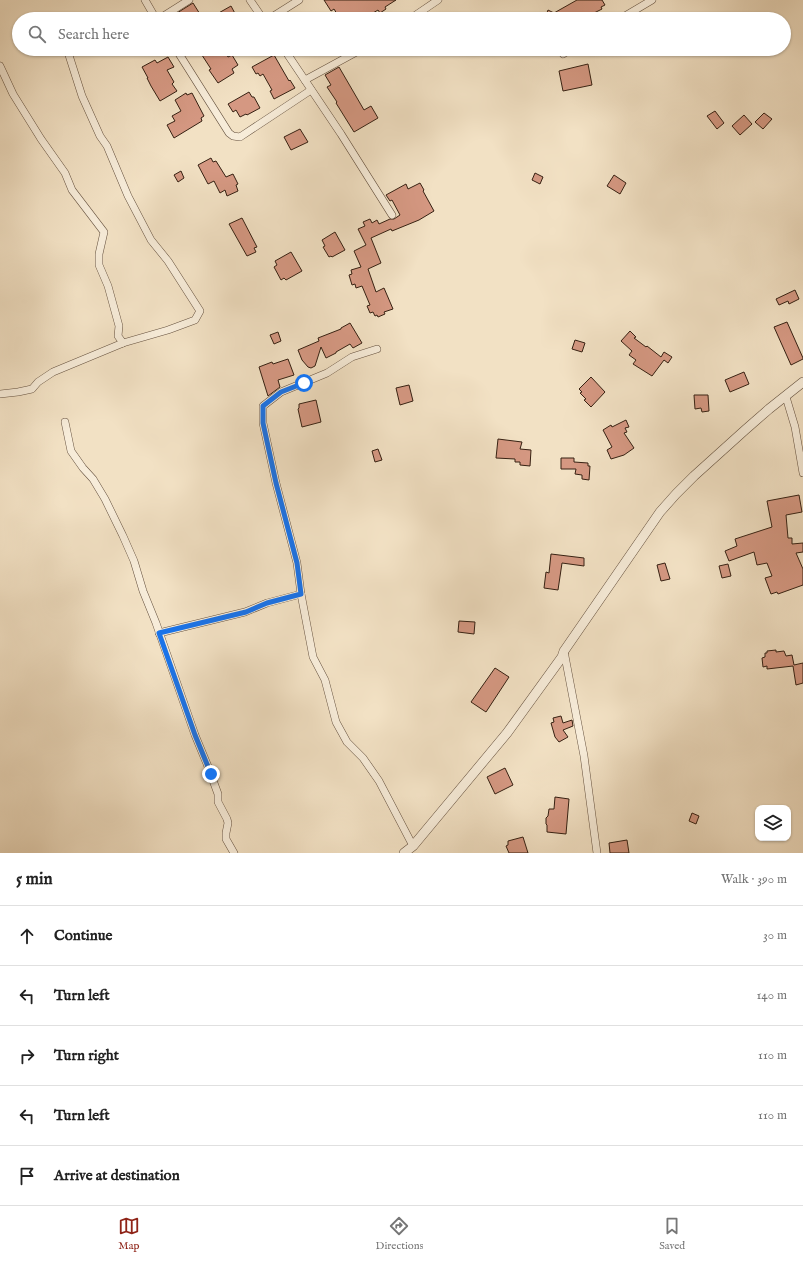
<!DOCTYPE html>
<meta charset="utf-8">
<style>
body{margin:0;font-family:"IM FELL English",serif;background:#f6f6f6;color:#222}
.controls{position:absolute;right:12px;bottom:12px;display:grid;overflow:hidden;border-radius:8px;box-shadow:0 1px 3px #0004}
.controls button{width:36px;height:36px;display:grid;place-items:center;padding:0;border:0;border-bottom:1px solid #e0e0e0;background:#fff;color:#222;font:20px sans-serif}
.stop{position:absolute;width:12px;height:12px;margin:-9px;border:3px solid #1a73e8;border-radius:50%;background:#fff}
.stop.end{background:#1a73e8;border-color:#fff;box-shadow:0 1px 4px #0008}
.list{margin:0;padding:0;list-style:none}
h2{display:flex;justify-content:space-between;align-items:center;height:52px;margin:0;padding:0 16px;font-size:17px}
h2 small{font-size:13px;font-weight:400;color:#767676}
.list li{display:grid;grid-template-columns:26px 1fr auto;gap:12px;align-items:center;box-sizing:border-box;height:60px;padding:0 16px;border-top:1px solid #e0e0e0}
.list b{display:block;font-size:15px;white-space:nowrap}
.list em{font-size:13px;font-style:normal;color:#767676}
.icon{flex:none;width:22px;height:22px;fill:none;stroke:currentColor;stroke-width:2;stroke-linecap:round;stroke-linejoin:round}
.map{position:relative;flex:none;width:803px;height:853px;overflow:hidden}
.search{position:absolute;background:#fff;box-shadow:0 1px 3px #0004;left:12px;right:12px;top:12px;height:44px;display:flex;align-items:center;gap:10px;box-sizing:border-box;padding:0 14px;border-radius:22px;color:#767676;font-size:15px}
.sheet{height:352px;background:#fff}
nav{display:flex;justify-content:space-around;align-items:center;box-sizing:border-box;height:56px;border-top:1px solid #e0e0e0;background:#fff;font-size:11px;color:#767676}
nav a{display:grid;justify-items:center;gap:2px}
nav .on{color:#8f2418}
.map>svg:first-child{display:block}
.building{fill:#d59882;stroke:#352012}
.lines{fill:none;stroke-linecap:round;stroke-linejoin:round}
.minor-casing{stroke:#64503e;stroke-width:8}
.tertiary-casing{stroke:#64503e;stroke-width:10}
.minor{stroke:#f7ecd9;stroke-width:7}
.tertiary{stroke:#f7ecd9;stroke-width:9}
.route{stroke:#1a73e8;stroke-width:5}
</style>
<div class="map">
<svg width="803" height="853" viewBox="0 0 803 853">
<rect width="100%" height="100%" fill="#f2e1c4"/>
<filter id="stains"><feTurbulence type="fractalNoise" baseFrequency=".005" numOctaves="4"/><feColorMatrix values="0 0 0 0 .2 0 0 0 0 .09 0 0 0 0 .02 0 0 0 .5 -.17"/></filter>
<radialGradient id="worn" r=".72"><stop offset=".6" stop-color="#630" stop-opacity="0"/><stop offset="1" stop-color="#630" stop-opacity=".3"/></radialGradient>
<g class="building">
<path d="M 324,0 L 396,0 L 385,7 L 386,9 L 380,13 L 378,10 L 363,19 L 342,19 L 338,13 L 337,14 L 334,9 L 331,11 Z"/>
<path d="M 577,0 L 602,0 L 605,5 L 601,7 L 602,9 L 582,19 L 544,19 L 545,18 L 548,10 L 554,13 Z"/>
<path d="M 193,3 L 203,19 L 181,19 L 177,13 Z"/>
<path d="M 231,6 L 238,19 L 208,19 Z"/>
<path d="M 198,49 L 223,49 L 228,57 L 232,55 L 238,65 L 232,69 L 234,73 L 218,83 L 209,70 L 211,69 Z"/>
<path d="M 274,55 L 289,81 L 290,80 L 295,88 L 274,99 L 270,91 L 272,90 L 263,74 L 260,76 L 258,73 L 256,74 L 252,67 Z"/>
<path d="M 168,57 L 174,67 L 167,70 L 174,82 L 172,84 L 177,91 L 160,101 L 151,86 L 147,78 L 148,78 L 142,67 L 155,60 L 157,63 Z"/>
<path d="M 588,64 L 592,85 L 563,91 L 559,71 Z"/>
<path d="M 339,67 L 364,110 L 371,106 L 378,118 L 354,132 L 336,103 L 337,102 L 327,87 L 331,85 L 325,75 Z"/>
<path d="M 249,92 L 252,97 L 254,97 L 260,108 L 247,115 L 246,114 L 240,117 L 236,110 L 233,112 L 228,104 Z"/>
<path d="M 186,93 L 187,95 L 192,93 L 204,116 L 201,118 L 202,121 L 174,138 L 167,125 L 175,121 L 172,116 L 181,111 L 175,100 Z"/>
<path d="M 715,111 L 724,123 L 717,129 L 707,116 Z"/>
<path d="M 764,113 L 772,119 L 763,129 L 755,122 Z"/>
<path d="M 744,115 L 752,124 L 740,135 L 732,126 Z"/>
<path d="M 300,129 L 308,142 L 291,150 L 284,137 Z"/>
<path d="M 211,158 L 213,162 L 216,161 L 226,177 L 233,174 L 238,184 L 236,185 L 238,191 L 227,196 L 225,190 L 220,193 L 214,181 L 208,184 L 198,165 Z"/>
<path d="M 181,171 L 184,178 L 178,182 L 174,175 Z"/>
<path d="M 535,173 L 543,177 L 540,184 L 532,180 Z"/>
<path d="M 614,175 L 626,183 L 620,194 L 607,186 Z"/>
<path d="M 420,183 L 424,190 L 423,191 L 434,211 L 419,220 L 392,231 L 391,229 L 371,238 L 381,263 L 368,269 L 376,292 L 384,288 L 393,309 L 384,312 L 385,314 L 378,317 L 377,315 L 375,316 L 373,312 L 370,313 L 367,306 L 370,305 L 362,286 L 356,288 L 355,284 L 352,285 L 349,275 L 352,274 L 351,270 L 361,267 L 354,251 L 366,245 L 358,229 L 365,226 L 363,222 L 370,219 L 372,223 L 377,220 L 379,224 L 390,219 L 394,219 L 400,215 L 392,200 L 390,201 L 386,195 L 406,184 L 408,189 Z"/>
<path d="M 242,218 L 257,247 L 254,248 L 256,252 L 247,256 L 229,224 Z"/>
<path d="M 335,232 L 345,250 L 332,257 L 331,256 L 329,257 L 323,247 L 325,246 L 322,240 Z"/>
<path d="M 291,252 L 302,271 L 286,280 L 284,278 L 281,280 L 274,267 L 277,265 L 275,261 Z"/>
<path d="M 795,290 L 799,299 L 789,304 L 788,301 L 779,305 L 776,299 Z"/>
<path d="M 787,322 L 803,358 L 803,359 L 791,365 L 774,327 Z"/>
<path d="M 350,323 L 362,343 L 353,348 L 350,344 L 336,352 L 336,353 L 326,358 L 321,347 L 315,366 L 311,368 L 308,367 L 302,360 L 298,350 L 319,341 L 318,338 L 341,329 L 341,328 Z"/>
<path d="M 630,331 L 636,337 L 634,338 L 646,347 L 647,346 L 661,357 L 664,352 L 672,357 L 668,363 L 664,360 L 652,376 L 633,364 L 636,360 L 629,355 L 632,351 L 621,341 Z"/>
<path d="M 278,332 L 281,341 L 274,344 L 270,335 Z"/>
<path d="M 575,340 L 585,343 L 582,352 L 572,349 Z"/>
<path d="M 288,359 L 294,375 L 278,380 L 280,387 L 268,396 L 259,367 L 272,362 L 273,364 Z"/>
<path d="M 744,372 L 749,384 L 730,392 L 725,380 Z"/>
<path d="M 591,377 L 605,392 L 591,407 L 584,400 L 586,399 L 580,393 L 582,392 L 579,389 Z"/>
<path d="M 409,385 L 413,401 L 400,405 L 396,388 Z"/>
<path d="M 694,395 L 708,395 L 709,411 L 702,412 L 701,408 L 695,409 Z"/>
<path d="M 316,400 L 321,422 L 302,427 L 298,409 L 299,408 L 299,404 Z"/>
<path d="M 626,420 L 629,427 L 625,428 L 627,432 L 624,433 L 634,448 L 624,455 L 611,459 L 607,450 L 612,447 L 603,430 L 611,425 L 612,427 Z"/>
<path d="M 498,439 L 522,442 L 520,449 L 531,450 L 530,466 L 520,465 L 520,462 L 515,462 L 515,459 L 496,458 Z"/>
<path d="M 378,449 L 382,460 L 375,462 L 372,451 Z"/>
<path d="M 561,458 L 574,458 L 574,462 L 588,463 L 588,466 L 590,466 L 589,480 L 582,479 L 582,475 L 575,474 L 576,469 L 561,469 Z"/>
<path d="M 799,495 L 802,512 L 786,515 L 788,538 L 792,538 L 792,544 L 803,543 L 803,552 L 796,553 L 803,569 L 803,585 L 778,594 L 777,592 L 771,594 L 765,578 L 772,576 L 767,563 L 757,565 L 754,552 L 729,561 L 725,551 L 737,546 L 735,539 L 772,527 L 767,501 Z"/>
<path d="M 551,554 L 584,558 L 584,566 L 562,563 L 558,590 L 544,588 L 546,572 L 549,573 Z"/>
<path d="M 665,563 L 670,579 L 661,581 L 657,565 Z"/>
<path d="M 728,564 L 731,576 L 722,578 L 719,566 Z"/>
<path d="M 459,621 L 475,622 L 474,634 L 458,632 Z"/>
<path d="M 776,650 L 776,652 L 784,651 L 786,656 L 792,655 L 794,665 L 803,663 L 803,683 L 796,685 L 793,666 L 767,669 L 767,666 L 763,667 L 762,658 L 765,657 L 765,653 L 767,653 L 767,651 Z"/>
<path d="M 495,668 L 509,677 L 486,712 L 471,702 Z"/>
<path d="M 561,716 L 563,723 L 572,720 L 573,726 L 563,730 L 568,737 L 559,742 L 555,737 L 551,723 L 554,722 L 553,718 Z"/>
<path d="M 505,768 L 513,785 L 495,794 L 487,777 Z"/>
<path d="M 555,797 L 569,799 L 566,834 L 547,832 L 547,825 L 546,824 L 546,818 L 548,816 L 549,809 L 554,809 Z"/>
<path d="M 692,813 L 699,816 L 696,824 L 689,821 Z"/>
<path d="M 523,837 L 528,853 L 509,853 L 506,846 L 508,845 L 508,841 Z"/>
<path d="M 627,840 L 629,853 L 610,853 L 609,843 Z"/>
</g>
<g class="lines">
<defs>
<g id="minor">
<path d="M 145,0 L 156,19"/>
<path d="M 250,0 L 263,19"/>
<path d="M 159,19 L 189,0"/>
<path d="M 269,19 L 299,0"/>
<path d="M 410,19 L 438,0"/>
<path d="M 620,19 L 652,0"/>
<path d="M 176,49 L 229,133 L 233,136 L 240,137 L 311,90"/>
<path d="M 284,49 L 341,134 L 392,215"/>
<path d="M 563,54 L 571,49"/>
<path d="M 0,66 L 13,94 L 41,139 L 65,173 L 72,190 L 104,232 L 99,254 L 99,265 L 108,286 L 119,326 L 118,336 L 123,343"/>
<path d="M 305,80 L 362,49"/>
<path d="M 377,349 L 352,357 L 327,373 L 281,392 L 263,406 L 263,423 L 276,483 L 297,563 L 301,594 L 313,657 L 325,680 L 336,722 L 347,742 L 363,758 L 379,781 L 413,846"/>
<path d="M 0,394 L 18,392 L 32,389 L 38,382 L 53,372 L 123,343 L 168,330 L 195,320 L 200,311 L 168,261 L 151,240 L 128,196 L 107,146 L 100,136 L 82,96 L 67,49"/>
<path d="M 786,397 L 795,427 L 803,473"/>
<path d="M 65,422 L 71,451 L 83,468 L 93,479 L 105,499 L 123,536 L 134,561 L 143,591 L 156,623 L 195,735 L 207,764 L 218,794 L 218,802 L 227,819 L 228,823 L 226,833 L 226,839 L 234,853"/>
<path d="M 159,633 L 245,612 L 267,603 L 301,594"/>
<path d="M 564,651 L 584,756 L 597,853"/>
</g>
<path id="tertiary" d="M 404,853 L 413,846 L 507,733 L 562,657 L 564,651 L 660,512 L 676,494 L 694,476 L 745,430 L 769,409 L 803,382"/>
</defs>
<use href="#minor" class="minor-casing"/>
<use href="#tertiary" class="tertiary-casing"/>
<use href="#minor" class="minor"/>
<use href="#tertiary" class="tertiary"/>
</g>
<g class="lines">
<path class="route" d="M 211,774 L 195,735 L 159,633 L 246,612 L 267,603 L 301,594 L 297,563 L 276,483 L 263,423 L 263,406 L 281,392 L 304,383"/>
</g>
<rect width="100%" height="100%" filter="url(#stains)"/>
<rect width="100%" height="100%" fill="url(#worn)"/>
</svg>
<div class="controls">
<button><svg class="icon" aria-label="layers" viewBox="0 0 24 24"><path d="M12 4l9 5-9 5-9-5zM3 14l9 5 9-5"/></svg></button>
</div>
<div class="stop" style="left:304px;top:383px"></div>
<div class="stop end" style="left:211px;top:774px"></div>
<div class="search"><svg class="icon" aria-label="search" viewBox="0 0 24 24"><circle cx="10" cy="10" r="6"/><path d="M15 15l6 6"/></svg>Search here</div>
</div>
<section class="sheet">
<h2>5 min<small>Walk · 390 m</small></h2>
<ul class="list">
<li><svg class="icon" aria-label="ahead" viewBox="0 0 24 24"><path d="M12 20V5M6 11l6-6 6 6"/></svg><div><b>Continue</b></div><em>30 m</em></li>
<li><svg class="icon" aria-label="left" viewBox="0 0 24 24"><path d="M17 20v-9H6M10 6l-5 5 5 5"/></svg><div><b>Turn left</b></div><em>140 m</em></li>
<li><svg class="icon" aria-label="right" viewBox="0 0 24 24"><path d="M7 20v-9h11M14 6l5 5-5 5"/></svg><div><b>Turn right</b></div><em>110 m</em></li>
<li><svg class="icon" aria-label="left" viewBox="0 0 24 24"><path d="M17 20v-9H6M10 6l-5 5 5 5"/></svg><div><b>Turn left</b></div><em>110 m</em></li>
<li><svg class="icon" aria-label="arrive" viewBox="0 0 24 24"><path d="M6 21V4h12l-3 4 3 4H6"/></svg><div><b>Arrive at destination</b></div></li>
</ul>
</section>
<nav>
<a class="on"><svg class="icon" aria-label="map" viewBox="0 0 24 24"><path d="M3 6l6-2 6 2 6-2v14l-6 2-6-2-6 2zM9 4v14M15 6v14"/></svg>Map</a>
<a><svg class="icon" aria-label="directions" viewBox="0 0 24 24"><path d="M12 3l9 9-9 9-9-9zM9 14v-3h6M13 9l2 2-2 2"/></svg>Directions</a>
<a><svg class="icon" aria-label="saved" viewBox="0 0 24 24"><path d="M7 4h10v16l-5-4-5 4z"/></svg>Saved</a>
</nav>
